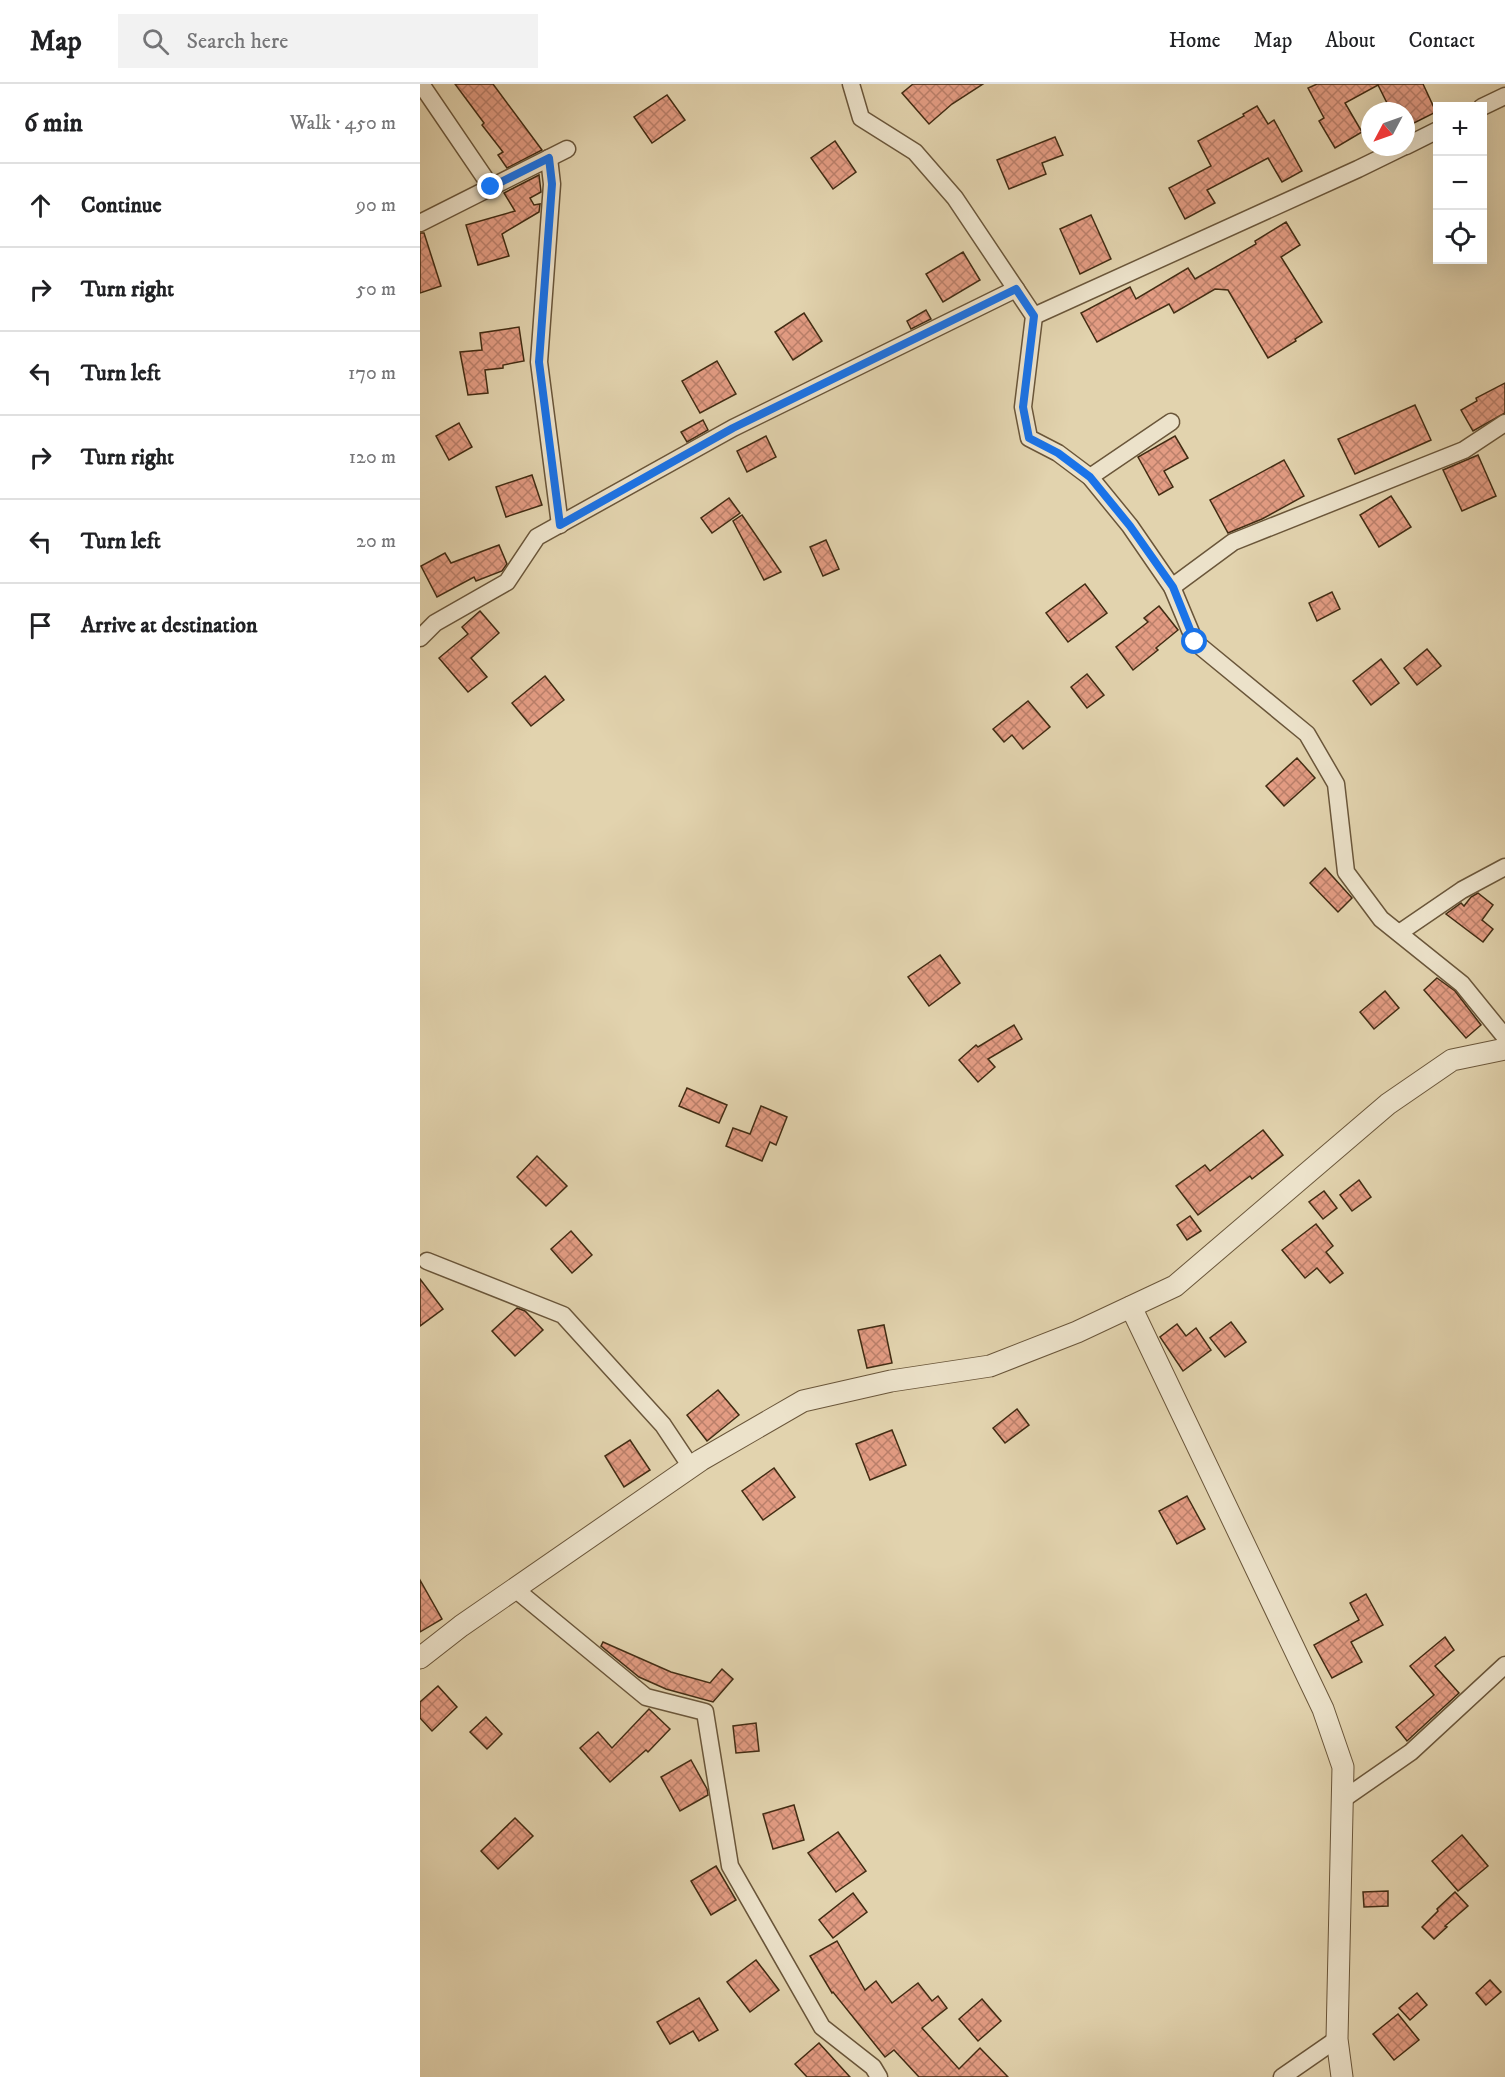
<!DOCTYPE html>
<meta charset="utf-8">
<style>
body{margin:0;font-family:"IM FELL DW Pica",serif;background:#f2f2f2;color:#202124}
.controls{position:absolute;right:18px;top:18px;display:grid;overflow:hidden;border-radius:0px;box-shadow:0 6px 24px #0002}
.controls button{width:54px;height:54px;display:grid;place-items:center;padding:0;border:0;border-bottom:2px solid #e0e0e0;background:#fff;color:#202124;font:30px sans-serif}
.compass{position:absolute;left:941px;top:18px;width:54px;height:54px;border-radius:50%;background:#fff;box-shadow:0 6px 24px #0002;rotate:229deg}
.stop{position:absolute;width:18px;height:18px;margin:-14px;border:4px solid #1a73e8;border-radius:50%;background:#fff}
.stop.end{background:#1a73e8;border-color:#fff;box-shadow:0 2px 6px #0008}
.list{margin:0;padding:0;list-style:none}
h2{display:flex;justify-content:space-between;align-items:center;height:78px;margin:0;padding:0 24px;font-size:26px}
h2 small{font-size:20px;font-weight:400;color:#757577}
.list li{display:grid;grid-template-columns:39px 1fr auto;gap:18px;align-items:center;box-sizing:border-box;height:84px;padding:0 24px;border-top:2px solid #e0e0e0}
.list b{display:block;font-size:22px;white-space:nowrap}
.list em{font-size:20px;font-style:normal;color:#757577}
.icon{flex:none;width:33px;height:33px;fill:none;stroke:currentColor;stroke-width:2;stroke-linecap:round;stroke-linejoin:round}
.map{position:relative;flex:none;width:1085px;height:1993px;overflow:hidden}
header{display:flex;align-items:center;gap:36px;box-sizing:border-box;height:84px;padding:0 30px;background:#fff;border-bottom:2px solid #e0e0e0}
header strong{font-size:28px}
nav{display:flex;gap:33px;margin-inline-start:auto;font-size:21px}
.search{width:420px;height:54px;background:#f2f2f2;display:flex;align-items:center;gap:15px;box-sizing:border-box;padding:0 21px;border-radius:0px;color:#757577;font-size:22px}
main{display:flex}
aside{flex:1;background:#fff}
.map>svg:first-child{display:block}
.building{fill:url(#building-cross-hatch);stroke:#422c13;stroke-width:1.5}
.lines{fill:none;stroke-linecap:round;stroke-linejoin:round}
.minor-casing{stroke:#6a563a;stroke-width:19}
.tertiary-casing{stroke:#6a563a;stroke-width:23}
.minor{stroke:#ece2ca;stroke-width:16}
.tertiary{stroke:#ece2ca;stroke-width:21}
.route{stroke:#1a73e8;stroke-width:8}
</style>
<header>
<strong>Map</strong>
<div class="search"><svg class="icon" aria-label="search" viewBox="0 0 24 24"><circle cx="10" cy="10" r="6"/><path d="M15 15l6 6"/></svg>Search here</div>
<nav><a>Home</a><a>Map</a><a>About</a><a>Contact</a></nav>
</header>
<main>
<aside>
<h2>6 min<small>Walk · 450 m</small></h2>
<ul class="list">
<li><svg class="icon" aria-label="ahead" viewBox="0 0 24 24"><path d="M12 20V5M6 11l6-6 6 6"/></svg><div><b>Continue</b></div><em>90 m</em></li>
<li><svg class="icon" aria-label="right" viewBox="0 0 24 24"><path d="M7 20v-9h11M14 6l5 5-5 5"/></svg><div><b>Turn right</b></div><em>50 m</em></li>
<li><svg class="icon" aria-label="left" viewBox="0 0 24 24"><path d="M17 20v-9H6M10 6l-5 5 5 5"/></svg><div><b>Turn left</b></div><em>170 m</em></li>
<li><svg class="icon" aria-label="right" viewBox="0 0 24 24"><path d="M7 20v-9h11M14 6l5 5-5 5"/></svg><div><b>Turn right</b></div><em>120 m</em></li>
<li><svg class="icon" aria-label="left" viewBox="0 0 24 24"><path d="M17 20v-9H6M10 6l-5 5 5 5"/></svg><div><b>Turn left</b></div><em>20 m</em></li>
<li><svg class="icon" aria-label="arrive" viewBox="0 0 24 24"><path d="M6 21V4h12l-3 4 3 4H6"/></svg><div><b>Arrive at destination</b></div></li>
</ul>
</aside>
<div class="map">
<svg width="1085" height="1993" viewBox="0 0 1085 1993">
<defs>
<pattern id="building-cross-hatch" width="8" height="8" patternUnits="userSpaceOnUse" patternTransform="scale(1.5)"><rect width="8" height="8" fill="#e39c83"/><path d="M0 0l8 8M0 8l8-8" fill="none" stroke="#ba7f6a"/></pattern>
</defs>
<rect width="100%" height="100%" fill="#e2d3ae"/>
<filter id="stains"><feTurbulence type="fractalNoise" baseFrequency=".00333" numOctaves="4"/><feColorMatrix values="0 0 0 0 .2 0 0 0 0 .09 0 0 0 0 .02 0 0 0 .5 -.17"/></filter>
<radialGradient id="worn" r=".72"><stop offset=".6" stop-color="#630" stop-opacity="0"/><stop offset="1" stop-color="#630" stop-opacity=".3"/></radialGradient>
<g class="building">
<path d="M 35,0 L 73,0 L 122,66 L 87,84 L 78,71 L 83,68 L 62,41 L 64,39 Z"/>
<path d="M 493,0 L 563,0 L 532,20 L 509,40 L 482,9 Z"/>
<path d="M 897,0 L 1003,0 L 1016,28 L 986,43 L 986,27 L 971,27 L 958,1 L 925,19 L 942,48 L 915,64 L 899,37 L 904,34 L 888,4 Z"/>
<path d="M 247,11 L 265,36 L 232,59 L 214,33 Z"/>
<path d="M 837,22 L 848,40 L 854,36 L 882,87 L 862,98 L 848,74 L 787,106 L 795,119 L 765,135 L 749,104 L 791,82 L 778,57 L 824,32 L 823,30 Z"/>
<path d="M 635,53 L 643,71 L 622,79 L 626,90 L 589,105 L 577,76 Z"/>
<path d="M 415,57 L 436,88 L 413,105 L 391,74 Z"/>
<path d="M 119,91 L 121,108 L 110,114 L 114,121 L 120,120 L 119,128 L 82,150 L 89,172 L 58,181 L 46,141 L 95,127 L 84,109 Z"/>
<path d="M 671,131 L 691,175 L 660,190 L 640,145 Z"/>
<path d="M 866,138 L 880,161 L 861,173 L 902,238 L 875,255 L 876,257 L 848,274 L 808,206 L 795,205 L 754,229 L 749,220 L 677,258 L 661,229 L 710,203 L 716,215 L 768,184 L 775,195 L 836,160 L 835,157 Z"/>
<path d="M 0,149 L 4,149 L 21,202 L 0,209 Z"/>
<path d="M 543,168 L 560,196 L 523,218 L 506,190 Z"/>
<path d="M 506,226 L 511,235 L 491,245 L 487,237 Z"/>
<path d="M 384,229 L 402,257 L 373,276 L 355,248 Z"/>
<path d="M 99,243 L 104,277 L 83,281 L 83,284 L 65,286 L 68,309 L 48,311 L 40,268 L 62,266 L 60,249 Z"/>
<path d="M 297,277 L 316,310 L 280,329 L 262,297 Z"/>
<path d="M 1085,299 L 1085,329 L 1053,347 L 1041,326 L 1057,317 L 1056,314 Z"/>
<path d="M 995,321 L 1011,356 L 935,390 L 918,355 Z"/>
<path d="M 283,336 L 288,346 L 267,358 L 261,348 Z"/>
<path d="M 39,339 L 52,363 L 29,376 L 16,352 Z"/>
<path d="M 346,352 L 356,373 L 327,388 L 317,367 Z"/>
<path d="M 755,352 L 768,374 L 744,387 L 753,403 L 739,411 L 718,373 Z"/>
<path d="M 1058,371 L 1076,412 L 1042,427 L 1023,386 Z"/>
<path d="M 864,376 L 884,412 L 842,435 L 808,449 L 790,416 Z"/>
<path d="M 112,391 L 122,421 L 86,433 L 76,403 Z"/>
<path d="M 971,412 L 991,443 L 959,463 L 940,431 Z"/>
<path d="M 309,414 L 320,429 L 292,449 L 281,434 Z"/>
<path d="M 322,431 L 361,488 L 344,496 L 313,437 Z"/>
<path d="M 406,456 L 419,485 L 403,492 L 390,463 Z"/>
<path d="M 79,461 L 87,480 L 82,487 L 56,497 L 54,493 L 17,513 L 1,482 L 25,469 L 31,479 Z"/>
<path d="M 665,500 L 687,529 L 648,558 L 626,529 Z"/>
<path d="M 912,508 L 920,525 L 897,537 L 889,519 Z"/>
<path d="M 739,522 L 758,546 L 736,564 L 738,566 L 713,586 L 696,563 L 728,538 L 724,534 Z"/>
<path d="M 60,527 L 79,549 L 51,574 L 67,593 L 48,608 L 19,574 L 48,550 L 42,543 Z"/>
<path d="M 1007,565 L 1021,582 L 997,601 L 984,584 Z"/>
<path d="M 961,575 L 979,599 L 951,621 L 933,597 Z"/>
<path d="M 667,590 L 684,611 L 667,624 L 651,603 Z"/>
<path d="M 125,592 L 144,616 L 111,642 L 92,619 Z"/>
<path d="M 608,617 L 630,643 L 603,665 L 592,651 L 584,658 L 573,645 Z"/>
<path d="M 877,674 L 895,694 L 864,722 L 846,702 Z"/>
<path d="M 905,784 L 932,814 L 918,828 L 890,799 Z"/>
<path d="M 1058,809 L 1073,821 L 1062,836 L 1073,845 L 1063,858 L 1026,830 L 1041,819 L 1044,822 L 1051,813 Z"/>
<path d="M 520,871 L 540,899 L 509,922 L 488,893 Z"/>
<path d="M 1017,894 L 1035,907 L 1061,941 L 1046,954 L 1004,906 Z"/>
<path d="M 965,907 L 979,924 L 954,945 L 940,928 Z"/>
<path d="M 594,941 L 602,955 L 568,975 L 575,983 L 558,998 L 539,976 L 556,961 L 558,963 Z"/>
<path d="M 267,1004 L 307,1021 L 299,1039 L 259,1022 Z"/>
<path d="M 341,1022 L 367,1033 L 356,1061 L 350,1058 L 342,1077 L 306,1062 L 313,1044 L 330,1050 Z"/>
<path d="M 843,1046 L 863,1071 L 832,1095 L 830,1092 L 778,1131 L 756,1102 L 785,1081 L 790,1087 Z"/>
<path d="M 117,1072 L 147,1102 L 126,1122 L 97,1093 Z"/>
<path d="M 939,1096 L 951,1113 L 932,1127 L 920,1111 Z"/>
<path d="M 904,1107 L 917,1124 L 903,1135 L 889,1118 Z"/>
<path d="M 770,1132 L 781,1147 L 767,1156 L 757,1141 Z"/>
<path d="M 896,1140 L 913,1162 L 906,1168 L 923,1189 L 910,1199 L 897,1184 L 885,1194 L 862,1166 Z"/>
<path d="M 151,1147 L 172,1171 L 152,1189 L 131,1165 Z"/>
<path d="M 0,1195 L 23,1225 L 0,1242 Z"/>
<path d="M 97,1224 L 105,1227 L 123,1246 L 95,1272 L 72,1247 Z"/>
<path d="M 811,1238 L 826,1258 L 805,1273 L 790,1254 Z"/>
<path d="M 757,1240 L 766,1252 L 776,1244 L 791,1266 L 763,1287 L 740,1253 Z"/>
<path d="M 464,1241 L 472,1279 L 447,1284 L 438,1246 Z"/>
<path d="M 298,1306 L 319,1331 L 287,1357 L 267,1331 Z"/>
<path d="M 597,1325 L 609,1341 L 585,1359 L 573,1344 Z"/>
<path d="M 472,1346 L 486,1381 L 450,1396 L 436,1360 Z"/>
<path d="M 210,1356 L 230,1386 L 204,1403 L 185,1372 Z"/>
<path d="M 354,1384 L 375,1413 L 343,1436 L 322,1407 Z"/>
<path d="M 767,1412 L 785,1445 L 757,1460 L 739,1427 Z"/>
<path d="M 0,1496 L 22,1535 L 0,1548 Z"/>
<path d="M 946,1510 L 963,1541 L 931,1558 L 942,1578 L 912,1594 L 894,1561 L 939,1536 L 930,1519 Z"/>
<path d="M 1025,1553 L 1034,1566 L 1015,1582 L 1039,1609 L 987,1657 L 976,1643 L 1014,1611 L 990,1582 Z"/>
<path d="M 183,1558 L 251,1588 L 290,1599 L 302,1585 L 313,1595 L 293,1618 L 246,1605 L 219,1593 L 181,1562 Z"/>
<path d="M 18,1602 L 37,1623 L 12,1647 L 0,1634 L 0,1618 Z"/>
<path d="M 229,1625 L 250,1645 L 228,1668 L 226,1666 L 190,1698 L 160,1664 L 178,1648 L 192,1664 Z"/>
<path d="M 66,1633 L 82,1650 L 67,1665 L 50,1648 Z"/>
<path d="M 336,1639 L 339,1667 L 316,1669 L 313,1642 Z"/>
<path d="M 271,1676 L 287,1705 L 288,1711 L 260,1727 L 241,1693 Z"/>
<path d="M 374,1721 L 384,1756 L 353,1765 L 343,1730 Z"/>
<path d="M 95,1734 L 113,1752 L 78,1785 L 61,1767 Z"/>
<path d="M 418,1748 L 446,1787 L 416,1808 L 388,1769 Z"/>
<path d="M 1042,1751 L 1068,1782 L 1038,1807 L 1012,1777 Z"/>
<path d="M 296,1782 L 316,1816 L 291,1831 L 271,1797 Z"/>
<path d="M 968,1807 L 968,1822 L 944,1823 L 943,1808 Z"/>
<path d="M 1035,1808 L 1048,1822 L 1025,1842 L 1027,1843 L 1014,1855 L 1002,1843 L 1018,1827 L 1017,1825 Z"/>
<path d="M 433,1809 L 447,1828 L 413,1854 L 399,1836 Z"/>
<path d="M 417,1857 L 445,1906 L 456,1897 L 472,1919 L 498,1899 L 512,1917 L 518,1912 L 527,1924 L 502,1944 L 539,1985 L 560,1964 L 588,1993 L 499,1993 L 474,1966 L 465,1973 L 413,1908 L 412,1909 L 390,1872 Z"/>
<path d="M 336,1876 L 359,1906 L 330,1928 L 307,1898 Z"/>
<path d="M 1070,1896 L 1081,1908 L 1066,1921 L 1056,1909 Z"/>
<path d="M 997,1909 L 1007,1921 L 990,1936 L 979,1924 Z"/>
<path d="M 279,1914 L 298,1946 L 279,1957 L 273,1947 L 250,1960 L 237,1938 Z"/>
<path d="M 562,1915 L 581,1937 L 558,1957 L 539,1935 Z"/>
<path d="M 978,1930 L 999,1956 L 974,1976 L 953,1950 Z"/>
<path d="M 399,1959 L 430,1993 L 387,1993 L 375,1980 Z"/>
</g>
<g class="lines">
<defs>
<g id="minor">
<path d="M 1,0 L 71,103"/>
<path d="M 431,0 L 441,34 L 495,68 L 535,114 L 614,232 L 603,323 L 609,354 L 638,369 L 670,393 L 710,442 L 752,503 L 775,558 L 887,650 L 916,700 L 926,788 L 961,835 L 1042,900 L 1085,953"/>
<path d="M 1062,23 L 1085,12"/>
<path d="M 986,62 L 1018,46"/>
<path d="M 129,74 L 132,100 L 119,278 L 140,441"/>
<path d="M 0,139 L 147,65"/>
<path d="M 614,232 L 938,85 L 983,63"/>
<path d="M 670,393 L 751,338"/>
<path d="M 752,503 L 813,458 L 1044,366 L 1085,339"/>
<path d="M 0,554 L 15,539 L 87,498 L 117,453 L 313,344 L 596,205"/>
<path d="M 979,849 L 1042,806 L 1085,783"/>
<path d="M 7,1177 L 143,1231 L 243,1341 L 271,1383"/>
<path d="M 95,1505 L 226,1613 L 285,1628 L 310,1782 L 402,1943 L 453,1983 L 459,1993"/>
<path d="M 922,1716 L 991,1668 L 1085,1581"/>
<path d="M 862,1993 L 917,1955"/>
</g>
<g id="tertiary">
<path d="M 711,1223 L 903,1625 L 923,1683 L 917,1955 L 922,1993"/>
<path d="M 0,1574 L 41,1542 L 281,1376 L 383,1317 L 471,1297 L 570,1282 L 657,1248 L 755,1202 L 968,1020 L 1032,976 L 1085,965"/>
</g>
</defs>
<use href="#minor" class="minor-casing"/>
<use href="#tertiary" class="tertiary-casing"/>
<use href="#minor" class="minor"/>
<use href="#tertiary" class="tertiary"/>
</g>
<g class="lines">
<path class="route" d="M 71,103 L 129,74 L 132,100 L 119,278 L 140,441 L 313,344 L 596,205 L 614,232 L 603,323 L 609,354 L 638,369 L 670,393 L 710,442 L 753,503 L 775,558"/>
</g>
<rect width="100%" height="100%" filter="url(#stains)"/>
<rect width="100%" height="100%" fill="url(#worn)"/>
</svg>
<div class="controls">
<button>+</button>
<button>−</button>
<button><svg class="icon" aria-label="locate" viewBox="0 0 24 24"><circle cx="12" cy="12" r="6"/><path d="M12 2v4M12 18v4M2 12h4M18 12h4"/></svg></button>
</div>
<svg class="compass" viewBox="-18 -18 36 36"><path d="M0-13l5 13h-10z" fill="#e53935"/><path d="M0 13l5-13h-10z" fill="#757577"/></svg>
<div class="stop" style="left:775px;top:558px"></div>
<div class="stop end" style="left:71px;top:103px"></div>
</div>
</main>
